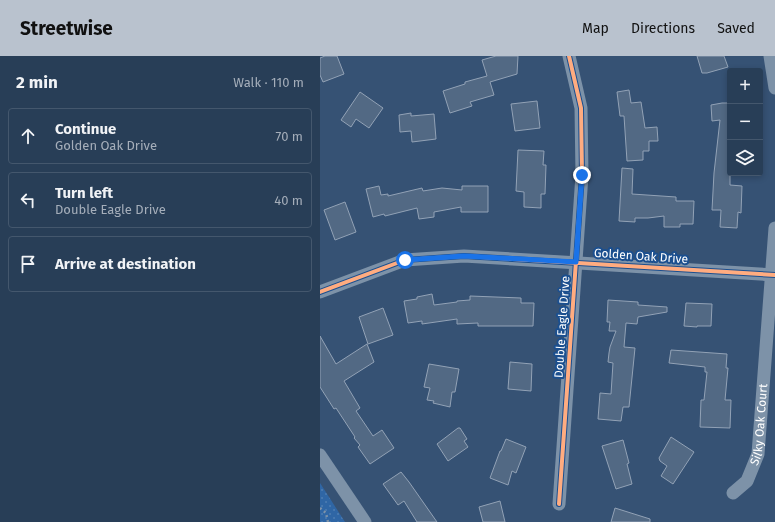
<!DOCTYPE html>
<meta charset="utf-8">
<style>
body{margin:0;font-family:"Fira Sans",sans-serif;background:#344961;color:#f1f3f6}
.controls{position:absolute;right:12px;top:12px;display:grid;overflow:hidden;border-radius:4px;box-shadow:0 2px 6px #0003}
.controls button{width:36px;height:36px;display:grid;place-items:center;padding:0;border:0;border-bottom:1px solid #44576d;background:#283e57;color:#f1f3f6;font:20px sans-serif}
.stop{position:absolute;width:12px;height:12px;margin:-9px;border:3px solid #1a73e8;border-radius:50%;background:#fff}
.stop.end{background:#1a73e8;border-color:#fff;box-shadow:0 1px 4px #0008}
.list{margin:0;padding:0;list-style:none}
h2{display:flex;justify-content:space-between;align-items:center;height:52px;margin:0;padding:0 16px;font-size:17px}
h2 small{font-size:13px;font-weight:400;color:#a5aeba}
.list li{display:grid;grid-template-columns:26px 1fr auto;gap:12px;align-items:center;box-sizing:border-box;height:56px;margin:0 8px 8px;padding:0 8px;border:1px solid #44576d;border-radius:4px}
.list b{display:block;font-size:15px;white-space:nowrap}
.list p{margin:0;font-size:13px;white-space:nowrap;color:#a5aeba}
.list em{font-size:13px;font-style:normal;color:#a5aeba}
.icon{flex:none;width:22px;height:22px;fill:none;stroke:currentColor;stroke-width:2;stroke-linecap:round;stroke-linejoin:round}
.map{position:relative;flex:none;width:455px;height:466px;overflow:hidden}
header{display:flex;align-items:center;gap:24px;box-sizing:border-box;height:56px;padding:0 20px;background:#b9c2ce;color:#111}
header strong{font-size:19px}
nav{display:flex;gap:22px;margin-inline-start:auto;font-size:14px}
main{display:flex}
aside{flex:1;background:#283e57}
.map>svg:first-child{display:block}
.park{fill:url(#park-dots)}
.building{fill:#526984;stroke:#92a2b6}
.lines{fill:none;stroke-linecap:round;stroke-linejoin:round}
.path{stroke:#7d92a8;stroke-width:2.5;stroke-dasharray:2 3;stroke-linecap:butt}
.minor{stroke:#7d92a8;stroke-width:13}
.cycleway-casing{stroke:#1b4f8f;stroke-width:6}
.cycleway{stroke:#ffac80;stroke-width:4}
.route{stroke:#1a73e8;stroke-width:5}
.labels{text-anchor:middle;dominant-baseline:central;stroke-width:4;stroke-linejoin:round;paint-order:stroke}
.street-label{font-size:12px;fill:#fff;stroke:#1b4f8f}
</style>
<header>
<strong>Streetwise</strong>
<nav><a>Map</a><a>Directions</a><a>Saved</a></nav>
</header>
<main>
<aside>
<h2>2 min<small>Walk · 110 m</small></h2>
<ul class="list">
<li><svg class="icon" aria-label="ahead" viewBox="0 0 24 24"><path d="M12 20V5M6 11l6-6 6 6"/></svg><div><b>Continue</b><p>Golden Oak Drive</p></div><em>70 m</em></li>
<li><svg class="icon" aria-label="left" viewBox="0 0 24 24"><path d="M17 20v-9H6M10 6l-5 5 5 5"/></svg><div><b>Turn left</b><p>Double Eagle Drive</p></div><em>40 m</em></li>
<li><svg class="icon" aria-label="arrive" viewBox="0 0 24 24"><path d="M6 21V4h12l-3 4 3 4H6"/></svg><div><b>Arrive at destination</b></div></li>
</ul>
</aside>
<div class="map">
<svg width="455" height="466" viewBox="0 0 455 466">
<defs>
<pattern id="park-dots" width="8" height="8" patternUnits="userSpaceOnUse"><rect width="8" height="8" fill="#2f66a5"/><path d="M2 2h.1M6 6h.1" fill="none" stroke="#4e7db2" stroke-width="1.8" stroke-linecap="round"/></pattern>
</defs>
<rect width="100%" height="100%" fill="#365274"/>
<path class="park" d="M 0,427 L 25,466 L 0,466 Z"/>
<g class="building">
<path d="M 5,0 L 17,0 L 24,18 L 3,26 L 0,19 L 0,2 Z"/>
<path d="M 176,0 L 198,0 L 197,18 L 170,26 L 174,39 L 150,46 L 152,50 L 130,57 L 123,35 L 145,28 L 145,26 L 167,20 L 162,4 Z"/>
<path d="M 377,0 L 404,0 L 408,11 L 387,17 L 382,17 Z"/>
<path d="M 309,34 L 311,47 L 321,46 L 325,72 L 337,71 L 338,85 L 329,85 L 329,95 L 323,95 L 323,104 L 307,105 L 304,60 L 300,60 L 297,36 Z"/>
<path d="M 40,36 L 63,52 L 49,72 L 36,63 L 31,71 L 21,64 Z"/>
<path d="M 217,45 L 220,72 L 195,75 L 191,48 Z"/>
<path d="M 402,47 L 410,47 L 410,129 L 422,130 L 421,157 L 418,156 L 417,172 L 400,171 L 401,154 L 392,154 L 394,117 L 400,64 L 392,65 L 391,49 Z"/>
<path d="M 91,57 L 91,60 L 114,58 L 116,83 L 92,86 L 91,75 L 80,76 L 79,59 Z"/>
<path d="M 198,94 L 224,95 L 223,109 L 226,109 L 225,138 L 221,138 L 221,152 L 204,151 L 204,136 L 196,135 Z"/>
<path d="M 302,112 L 313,113 L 312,138 L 356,141 L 356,145 L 374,145 L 373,168 L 360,168 L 360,171 L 344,171 L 344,160 L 328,162 L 315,162 L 315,166 L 299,165 Z"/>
<path d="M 59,130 L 61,139 L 68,138 L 68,140 L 102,132 L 103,135 L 122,132 L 142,134 L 142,130 L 168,130 L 168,156 L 141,156 L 141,151 L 114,156 L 114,161 L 99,163 L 97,152 L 65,160 L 64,158 L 53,161 L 46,133 Z"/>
<path d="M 25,146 L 36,176 L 15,184 L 4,154 Z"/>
<path d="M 112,238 L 114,249 L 137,246 L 137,245 L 150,244 L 150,240 L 201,242 L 201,247 L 214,247 L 213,270 L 158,270 L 158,267 L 137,268 L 137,263 L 102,268 L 102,265 L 88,267 L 84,245 L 97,243 L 97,241 Z"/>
<path d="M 288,244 L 318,246 L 318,249 L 347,251 L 347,256 L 318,261 L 317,268 L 306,267 L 304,291 L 315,292 L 309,351 L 303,351 L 301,365 L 278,363 L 280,337 L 291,338 L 293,307 L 288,306 L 289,297 L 290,291 L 296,275 L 289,275 L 290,266 L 287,266 Z"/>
<path d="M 366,247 L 392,248 L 391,270 L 377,270 L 377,271 L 364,270 Z"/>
<path d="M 63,252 L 73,279 L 48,288 L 39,261 Z"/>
<path d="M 0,280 L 16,308 L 47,288 L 54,306 L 24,325 L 40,352 L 36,355 L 53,380 L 62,374 L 74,392 L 50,408 L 38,391 L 40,389 L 34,382 L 35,381 L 16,352 L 14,353 L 0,331 Z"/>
<path d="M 351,294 L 407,298 L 406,312 L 408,312 L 405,344 L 411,344 L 410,372 L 380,371 L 381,344 L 384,344 L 387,316 L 385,316 L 385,311 L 349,307 Z"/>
<path d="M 190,306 L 212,308 L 211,335 L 188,333 Z"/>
<path d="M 109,308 L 139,313 L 135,336 L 132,336 L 130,351 L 113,347 L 114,345 L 107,344 L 110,332 L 104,331 Z"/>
<path d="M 138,372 L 140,372 L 147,383 L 144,385 L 148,391 L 128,405 L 117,388 Z"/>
<path d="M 351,381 L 374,396 L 353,428 L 341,420 L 347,410 L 340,405 L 339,402 Z"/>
<path d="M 186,383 L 206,391 L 196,417 L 192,415 L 188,429 L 170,422 L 180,395 L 181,395 Z"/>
<path d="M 303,384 L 309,407 L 307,408 L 312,428 L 296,433 L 282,390 Z"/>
<path d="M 81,416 L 89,426 L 117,466 L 97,466 L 84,445 L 78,449 L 63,428 Z"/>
<path d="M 180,445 L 185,466 L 163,466 L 159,451 Z"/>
<path d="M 295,452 L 330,463 L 330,466 L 291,466 Z"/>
</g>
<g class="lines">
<path class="path" d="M 0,452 L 6,457 L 8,466"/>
<g class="minor">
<path d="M 450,0 L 455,32"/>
<path d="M 0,236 L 85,204 L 144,200 L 455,219"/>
<path d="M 0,399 L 45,466"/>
<path id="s1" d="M 413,437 L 427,425 L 438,398 L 455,172"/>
<path d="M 239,448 L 262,119 L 261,52 L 249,0"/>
</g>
<defs>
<g id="cycleway">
<path d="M 0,236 L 85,204 L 144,200 L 455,219"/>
<path d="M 239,448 L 262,119 L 261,52 L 249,0"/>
</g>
</defs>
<use href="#cycleway" class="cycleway-casing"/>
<use href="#cycleway" class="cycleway"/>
</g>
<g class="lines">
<path class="route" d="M 85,204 L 144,200 L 256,206 L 262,119"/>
</g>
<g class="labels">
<g class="street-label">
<text transform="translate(321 200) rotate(4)">Golden Oak Drive</text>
<text transform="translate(242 271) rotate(-86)">Double Eagle Drive</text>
<text stroke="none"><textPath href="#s1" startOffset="77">Silky Oak Court</textPath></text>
</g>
</g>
</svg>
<div class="controls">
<button>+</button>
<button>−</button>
<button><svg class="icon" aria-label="layers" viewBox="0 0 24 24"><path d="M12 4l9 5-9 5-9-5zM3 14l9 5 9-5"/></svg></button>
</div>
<div class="stop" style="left:85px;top:204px"></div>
<div class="stop end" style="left:262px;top:119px"></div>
</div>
</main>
